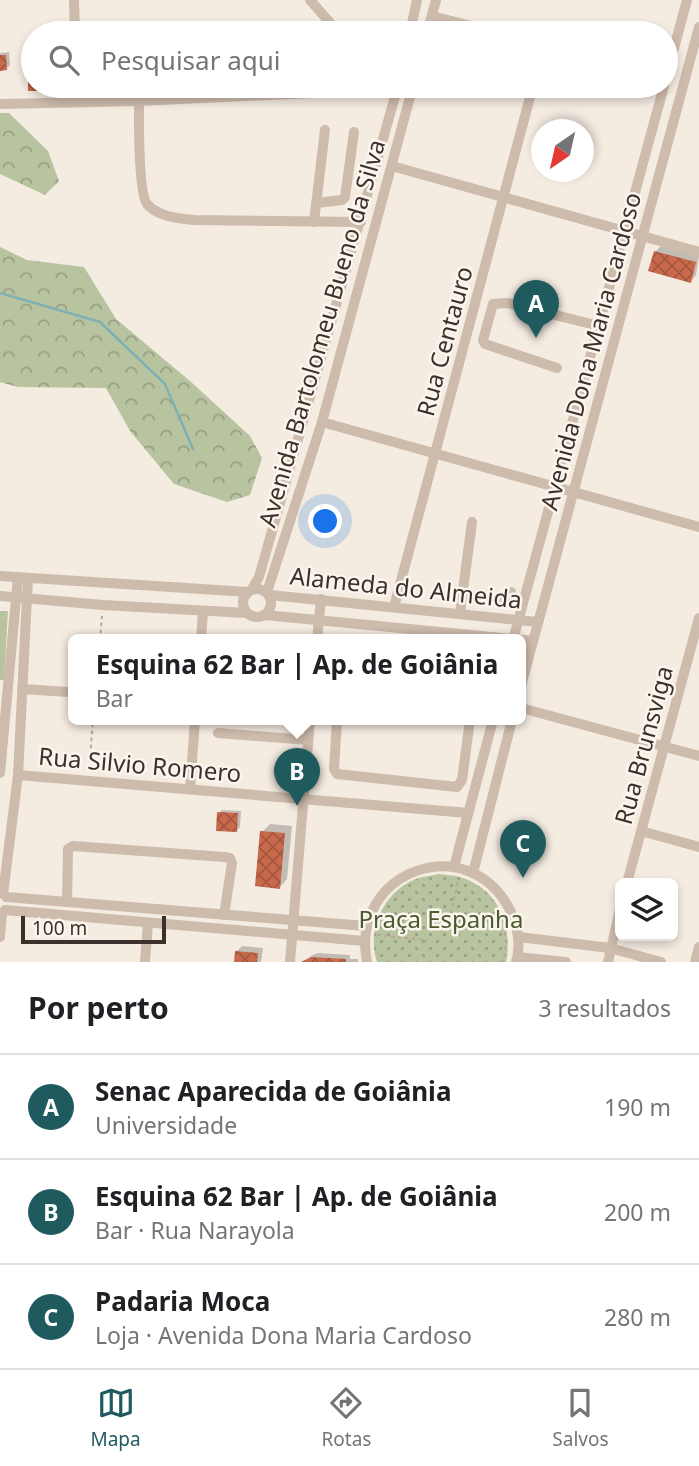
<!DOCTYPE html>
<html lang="pt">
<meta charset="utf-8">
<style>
body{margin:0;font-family:"Noto Sans",sans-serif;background:#f6f6f6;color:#202124}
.controls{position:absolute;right:21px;bottom:21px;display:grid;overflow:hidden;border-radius:10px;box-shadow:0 4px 10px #0003}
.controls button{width:63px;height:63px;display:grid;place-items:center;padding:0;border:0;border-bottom:2px solid #e0e0e0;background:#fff;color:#202124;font:35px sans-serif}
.compass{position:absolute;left:531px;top:119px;width:63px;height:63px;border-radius:50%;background:#fff;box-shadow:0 4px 10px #0003;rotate:214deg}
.scale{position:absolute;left:21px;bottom:18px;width:145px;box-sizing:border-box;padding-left:7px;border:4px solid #3b302b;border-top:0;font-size:19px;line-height:24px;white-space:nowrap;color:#3b302b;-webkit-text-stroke:5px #fbf5ee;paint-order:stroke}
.you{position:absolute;left:326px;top:522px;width:24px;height:24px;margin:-18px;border:5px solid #fff;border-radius:50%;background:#1a73e8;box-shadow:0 0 0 10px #1a73e833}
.badge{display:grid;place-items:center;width:46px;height:46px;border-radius:50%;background:#1f5a5e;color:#fff;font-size:23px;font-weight:700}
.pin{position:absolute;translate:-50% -58px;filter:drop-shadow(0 2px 4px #0008)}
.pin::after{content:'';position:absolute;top:37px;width:24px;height:21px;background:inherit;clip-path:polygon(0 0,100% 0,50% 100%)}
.popup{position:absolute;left:68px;top:634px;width:458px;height:91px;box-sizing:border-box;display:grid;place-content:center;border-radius:10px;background:#fff;filter:drop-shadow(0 2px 5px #0005);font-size:23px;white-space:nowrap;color:#757577}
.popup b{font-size:26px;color:#202124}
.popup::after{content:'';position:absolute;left:50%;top:100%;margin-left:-14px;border:14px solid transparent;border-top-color:#fff}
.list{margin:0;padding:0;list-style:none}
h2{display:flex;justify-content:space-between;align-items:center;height:91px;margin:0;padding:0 28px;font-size:30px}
h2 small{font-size:23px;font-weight:400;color:#757577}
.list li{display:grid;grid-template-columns:46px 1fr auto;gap:21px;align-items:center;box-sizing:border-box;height:105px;padding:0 28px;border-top:2px solid #e0e0e0}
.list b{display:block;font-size:26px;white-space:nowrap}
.list p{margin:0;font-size:23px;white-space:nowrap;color:#757577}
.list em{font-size:23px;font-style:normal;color:#757577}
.icon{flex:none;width:38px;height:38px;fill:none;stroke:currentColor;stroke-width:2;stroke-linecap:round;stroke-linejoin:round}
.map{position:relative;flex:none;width:699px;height:962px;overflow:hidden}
.search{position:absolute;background:#fff;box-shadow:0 4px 10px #0003;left:21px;right:21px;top:21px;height:77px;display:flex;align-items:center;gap:18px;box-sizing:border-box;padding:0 24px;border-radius:38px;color:#757577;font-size:26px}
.sheet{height:406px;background:#fff}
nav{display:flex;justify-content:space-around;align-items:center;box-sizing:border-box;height:98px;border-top:2px solid #e0e0e0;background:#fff;font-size:19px;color:#757577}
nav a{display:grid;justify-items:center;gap:4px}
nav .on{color:#1f5a5e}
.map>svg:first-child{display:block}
.grass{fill:url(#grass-dots)}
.forest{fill:url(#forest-crowns)}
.garden{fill:#b8c4a0}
.shadow{fill:#0003}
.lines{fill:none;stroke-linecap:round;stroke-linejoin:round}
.stream{stroke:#7fb0b2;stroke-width:2.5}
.building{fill:url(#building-cross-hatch)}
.path{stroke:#b9a596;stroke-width:2;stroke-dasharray:3.5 3.5;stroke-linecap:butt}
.minor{stroke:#cdbbac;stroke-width:10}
.labels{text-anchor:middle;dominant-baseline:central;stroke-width:5;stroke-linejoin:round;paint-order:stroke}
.street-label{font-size:24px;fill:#3b302b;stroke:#fbf5ee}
.park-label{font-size:24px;fill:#4a5a2e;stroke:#fbf5ee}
</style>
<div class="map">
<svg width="699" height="962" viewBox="0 0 699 962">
<defs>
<pattern id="grass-dots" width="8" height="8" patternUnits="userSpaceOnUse" patternTransform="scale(1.75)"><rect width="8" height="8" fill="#b8c4a0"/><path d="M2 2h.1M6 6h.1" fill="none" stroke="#97a083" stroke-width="1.8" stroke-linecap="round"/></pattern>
<pattern id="forest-crowns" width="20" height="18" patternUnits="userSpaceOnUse" patternTransform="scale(1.75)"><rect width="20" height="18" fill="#b8c4a0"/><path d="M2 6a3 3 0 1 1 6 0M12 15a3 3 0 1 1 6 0" fill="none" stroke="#97a083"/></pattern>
<pattern id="building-cross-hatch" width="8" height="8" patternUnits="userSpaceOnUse" patternTransform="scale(1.75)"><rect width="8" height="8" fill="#c8694b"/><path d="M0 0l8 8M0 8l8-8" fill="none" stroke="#a4573f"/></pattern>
</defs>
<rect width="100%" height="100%" fill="#f4ebe1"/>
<path class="grass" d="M 438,874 C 445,875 453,875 460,877 C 499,889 513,926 506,962 L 377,962 C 366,930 384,891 416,879 C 423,876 431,876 438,874 Z"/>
<g class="forest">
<path d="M 0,113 L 9,113 L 48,151 L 59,181 L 45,195 L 0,174 Z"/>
<path d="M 0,247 L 27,260 L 84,267 L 116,319 L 190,381 L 250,436 L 262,458 L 250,495 L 227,502 L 174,484 L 130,431 L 106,388 L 18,387 L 0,382 Z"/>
</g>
<path class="garden" d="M 0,611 L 8,611 L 4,680 L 0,680 Z"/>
<g class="shadow">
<path d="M 9,52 L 10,65 L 6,69 L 0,69 L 0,53 Z"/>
<path d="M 661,246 L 699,256 L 696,275 L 691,281 L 655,252 Z"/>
<path d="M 222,810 L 241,811 L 240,827 L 237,830 L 219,813 Z"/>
<path d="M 270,824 L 292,826 L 287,879 L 280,887 L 262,832 Z"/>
<path d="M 242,946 L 263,948 L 261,962 L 236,962 L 237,951 Z"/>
<path d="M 318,953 L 350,955 L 350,959 L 358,959 L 358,962 L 305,962 L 312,955 Z"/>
</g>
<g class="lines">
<path class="stream" d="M 0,293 L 100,322 L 165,384 L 193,449"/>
</g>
<g class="building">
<path d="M 0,55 L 6,55 L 7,70 L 0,71 Z"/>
<path d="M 28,70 L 33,70 L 33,86 L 37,86 L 37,91 L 28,91 Z"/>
<path d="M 654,251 L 696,262 L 691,283 L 648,271 Z"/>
<path d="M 217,812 L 238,813 L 237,832 L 216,831 Z"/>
<path d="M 260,831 L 285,833 L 280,889 L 255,886 Z"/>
<path d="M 235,951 L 258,953 L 257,962 L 234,962 Z"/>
<path d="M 311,957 L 346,959 L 346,962 L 301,962 Z"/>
</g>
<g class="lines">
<g class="path">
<path d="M 100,640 L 102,616"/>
<path d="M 89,769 L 93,720"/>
<path d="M 499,912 C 507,930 507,944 503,962"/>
<path d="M 448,927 L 458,880"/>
<path d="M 377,935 L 427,940"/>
</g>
<g class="minor">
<path d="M 74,0 L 75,33"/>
<path d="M 310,0 L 339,33"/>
<path d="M 432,16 L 499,33"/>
<path d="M 410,33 L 417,0"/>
<path d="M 427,33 L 436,0"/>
<path d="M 666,78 L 687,0"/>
<path d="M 77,86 L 77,102"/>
<path d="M 139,101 C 139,119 138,193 147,204 C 158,217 178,218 194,220 L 361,222"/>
<path d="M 0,104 L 139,101 L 397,89"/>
<path d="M 392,166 L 699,252"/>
<path d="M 317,203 L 342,200 L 345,197 L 354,132"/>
<path d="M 314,222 L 325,130"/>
<path d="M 557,368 L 485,344 L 483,340 L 493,304 L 508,303 L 599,326"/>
<path d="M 322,422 L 699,527"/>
<path d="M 0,576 L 248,592"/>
<circle cx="257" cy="603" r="14"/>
<path d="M 252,589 L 259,577 L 398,86"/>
<path d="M 267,592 L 322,422 L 413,86"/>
<path d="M 462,594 L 499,601 L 511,592"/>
<path d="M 270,595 L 537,622"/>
<path d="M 0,596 L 103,605 L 247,613"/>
<path d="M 394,607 L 533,86"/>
<path d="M 460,613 L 472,522"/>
<path d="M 265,615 L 533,641"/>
<path d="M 201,640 L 203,612"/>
<path d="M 317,640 L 321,599"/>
<path d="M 513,640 L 664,86"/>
<path d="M 521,686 L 699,27"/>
<path d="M 22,689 L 69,692"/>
<path d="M 521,708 L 699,756"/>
<path d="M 337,720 L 334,769 L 337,774 L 457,787 L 462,780 L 470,720"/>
<path d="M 218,733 L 308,740"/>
<path d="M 0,773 L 18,577"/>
<path d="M 18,775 L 468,813"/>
<path d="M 190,789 L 195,720"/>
<path d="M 641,831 L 699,847"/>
<path d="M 454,867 L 493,720"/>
<path d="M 473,873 L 512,720"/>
<path d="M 627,883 L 699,618"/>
<path d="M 3,894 L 18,775 L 28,578"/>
<path d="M 6,897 L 366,926"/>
<path d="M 67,902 L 68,849 L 73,846 L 224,857 L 230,858 L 232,863 L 224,915"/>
<path d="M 5,910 L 364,941"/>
<path d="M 0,937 L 2,913"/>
<path d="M 519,937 L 610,948 L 661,962"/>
<path d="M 518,957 L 566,962"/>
<path d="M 145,962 L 148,923"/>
<path d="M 290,962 L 310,720"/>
<path d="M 367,962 C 349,871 468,828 510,910 C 518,925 521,946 516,962"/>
<path d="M 608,962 L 620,909"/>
<path d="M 695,962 L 699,947"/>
</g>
</g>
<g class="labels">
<g class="street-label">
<text transform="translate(321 333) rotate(-74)">Avenida Bartolomeu Bueno da Silva</text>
<text transform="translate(444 341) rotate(-75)">Rua Centauro</text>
<text transform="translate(590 351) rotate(-75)">Avenida Dona Maria Cardoso</text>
<text transform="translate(406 587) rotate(6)">Alameda do Almeida</text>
<text transform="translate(643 745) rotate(-75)">Rua Brunsviga</text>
<text transform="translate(140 764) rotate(5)">Rua Silvio Romero</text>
</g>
<g class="park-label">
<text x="441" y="918">Praça Espanha</text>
</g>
</g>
</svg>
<div class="controls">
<button><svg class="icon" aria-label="layers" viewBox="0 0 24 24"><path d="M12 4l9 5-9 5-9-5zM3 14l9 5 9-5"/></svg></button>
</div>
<svg class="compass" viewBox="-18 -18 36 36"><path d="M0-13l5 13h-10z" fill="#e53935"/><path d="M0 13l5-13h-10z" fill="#757577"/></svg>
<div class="scale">100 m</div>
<div class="you"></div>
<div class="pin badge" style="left:536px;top:338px">A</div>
<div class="pin badge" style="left:297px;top:806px">B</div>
<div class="popup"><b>Esquina 62 Bar | Ap. de Goiânia</b>Bar</div>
<div class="pin badge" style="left:523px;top:878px">C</div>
<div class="search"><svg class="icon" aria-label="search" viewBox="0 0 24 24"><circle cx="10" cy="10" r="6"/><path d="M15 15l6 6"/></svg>Pesquisar aqui</div>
</div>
<section class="sheet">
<h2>Por perto<small>3 resultados</small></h2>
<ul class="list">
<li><span class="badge">A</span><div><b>Senac Aparecida de Goiânia</b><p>Universidade</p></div><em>190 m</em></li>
<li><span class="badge">B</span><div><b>Esquina 62 Bar | Ap. de Goiânia</b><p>Bar · Rua Narayola</p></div><em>200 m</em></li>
<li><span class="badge">C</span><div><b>Padaria Moca</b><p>Loja · Avenida Dona Maria Cardoso</p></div><em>280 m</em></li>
</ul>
</section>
<nav>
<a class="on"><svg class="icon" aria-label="map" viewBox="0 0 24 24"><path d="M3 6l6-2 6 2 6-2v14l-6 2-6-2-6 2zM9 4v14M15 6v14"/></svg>Mapa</a>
<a><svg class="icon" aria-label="directions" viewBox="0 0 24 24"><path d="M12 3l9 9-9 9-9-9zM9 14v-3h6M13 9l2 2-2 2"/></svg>Rotas</a>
<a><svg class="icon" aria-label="saved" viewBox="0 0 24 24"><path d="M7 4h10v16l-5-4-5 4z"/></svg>Salvos</a>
</nav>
